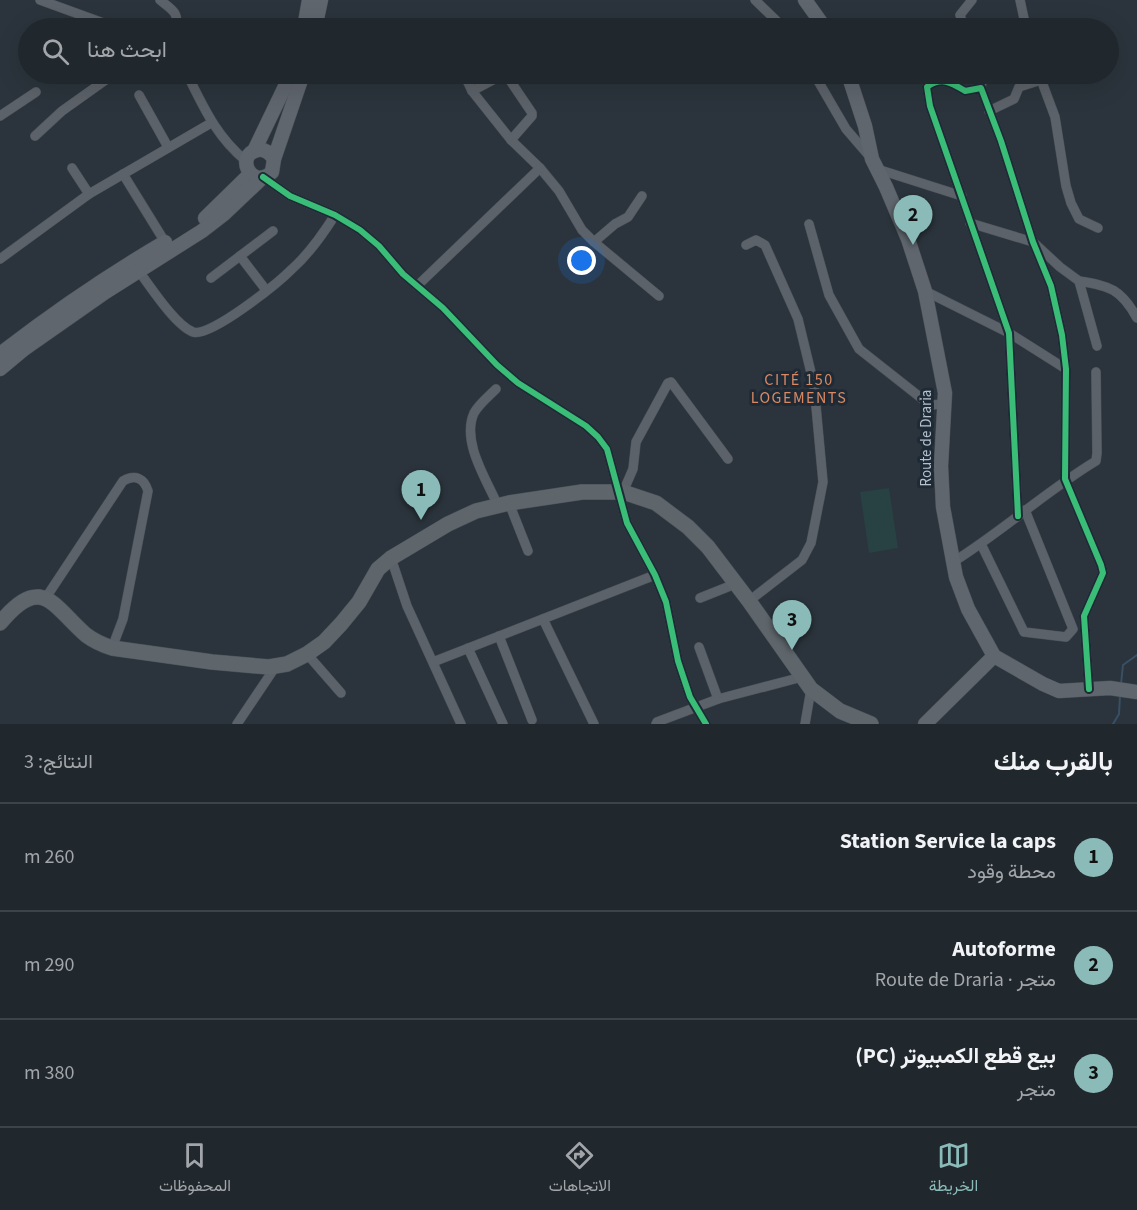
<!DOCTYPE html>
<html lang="ar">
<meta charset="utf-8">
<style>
body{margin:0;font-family:"Source Sans 3",Vazirmatn,sans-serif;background:#2d3339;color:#f1f3f6;direction:rtl}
.you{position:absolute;left:582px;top:261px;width:21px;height:21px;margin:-15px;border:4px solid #fff;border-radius:50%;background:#1a73e8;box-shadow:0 0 0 9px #1a73e833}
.badge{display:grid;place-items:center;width:39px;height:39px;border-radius:50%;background:#8bbbb9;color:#111;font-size:20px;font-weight:700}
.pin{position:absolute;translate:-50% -50px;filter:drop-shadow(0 2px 3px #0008)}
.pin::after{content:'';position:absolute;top:32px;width:21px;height:18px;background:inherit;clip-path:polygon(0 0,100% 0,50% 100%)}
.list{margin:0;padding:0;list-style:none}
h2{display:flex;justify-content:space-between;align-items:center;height:78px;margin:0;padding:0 24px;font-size:26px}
h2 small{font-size:20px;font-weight:400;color:#a2a5aa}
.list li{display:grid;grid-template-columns:39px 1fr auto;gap:18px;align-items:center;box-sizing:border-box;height:108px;padding:0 24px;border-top:2px solid #3d4449}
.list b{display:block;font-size:22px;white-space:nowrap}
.list p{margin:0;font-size:20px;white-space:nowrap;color:#a2a5aa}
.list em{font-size:20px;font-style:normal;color:#a2a5aa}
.icon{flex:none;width:33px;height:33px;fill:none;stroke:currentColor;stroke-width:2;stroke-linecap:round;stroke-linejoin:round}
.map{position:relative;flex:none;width:1137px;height:724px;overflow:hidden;direction:ltr}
.search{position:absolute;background:#20272d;box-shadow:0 6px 24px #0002;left:18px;right:18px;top:18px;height:66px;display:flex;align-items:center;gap:15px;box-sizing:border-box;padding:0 21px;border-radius:33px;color:#a2a5aa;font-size:22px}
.sheet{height:402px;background:#20272d}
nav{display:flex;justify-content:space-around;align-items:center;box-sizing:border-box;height:84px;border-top:2px solid #3d4449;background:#20272d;font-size:16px;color:#a2a5aa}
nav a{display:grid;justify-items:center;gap:3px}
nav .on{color:#8bbbb9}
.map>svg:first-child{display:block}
.green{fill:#284142}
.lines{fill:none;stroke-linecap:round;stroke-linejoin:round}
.stream{stroke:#375066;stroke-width:2}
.street-casing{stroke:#4a5056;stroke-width:10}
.secondary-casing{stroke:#4a5056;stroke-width:15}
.primary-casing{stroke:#495158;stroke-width:16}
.street{stroke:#5c6269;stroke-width:9}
.secondary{stroke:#60666e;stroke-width:14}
.primary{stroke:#5e656b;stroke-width:15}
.cycleway-casing{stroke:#1e2b37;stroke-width:10}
.cycleway{stroke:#3abd76;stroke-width:6}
.labels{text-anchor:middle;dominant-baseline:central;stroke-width:6;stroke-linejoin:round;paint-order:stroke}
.street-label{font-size:15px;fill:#b6c1cc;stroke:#1e2b37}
.neighbourhood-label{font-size:16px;letter-spacing:1.5px;fill:#da8962;stroke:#1e2b37}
</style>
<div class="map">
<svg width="1137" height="724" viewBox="0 0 1137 724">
<rect width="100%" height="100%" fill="#2b343c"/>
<path class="green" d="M 889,488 L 898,548 L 869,553 L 860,492 Z"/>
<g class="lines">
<g class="stream">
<path d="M 1121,684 L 1123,665 L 1137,655"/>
<path d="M 1113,724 L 1119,714 L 1120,695"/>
</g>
<defs>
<g id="street">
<path d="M 40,0 L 117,28"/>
<path d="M 160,0 C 172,10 178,11 177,28"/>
<path d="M 755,0 L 784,28"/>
<path d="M 1020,0 L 1026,28"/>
<path d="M 441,23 L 444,28"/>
<path d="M 964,28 L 960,15 L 972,0"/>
<path d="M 187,74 C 204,108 216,136 246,161"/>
<path d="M 464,74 L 472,91 L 511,140 L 540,168 L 559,191 L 582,230 L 594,242 L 659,296"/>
<path d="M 814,74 L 846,129 L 871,158"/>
<path d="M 979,74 L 982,82 L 981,88"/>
<path d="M 1039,74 L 1055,117 L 1066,186 L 1071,203 L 1079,219 L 1098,228"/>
<path d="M 472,91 L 502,75 L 507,76 L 532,113 L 532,116 L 511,140"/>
<path d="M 139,95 L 168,147"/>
<path d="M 989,111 L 1014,99 L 1019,87 L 1041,80"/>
<path d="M 0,116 L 36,92"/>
<path d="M 35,136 L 62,111 L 114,74"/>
<path d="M 72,168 L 89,194"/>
<path d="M 877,169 L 962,196"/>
<path d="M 123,174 L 165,242"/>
<path d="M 263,177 L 290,196 L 335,215 L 360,230 L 379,246 L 403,274 L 443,308 L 497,365 L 518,383 L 586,426 L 598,437 L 607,449 L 627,523 L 655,575 L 666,602 L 678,661 L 690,697 L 706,724"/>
<path d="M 970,223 L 1033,242 L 1060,267 L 1079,281 L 1097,346"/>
<path d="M 809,224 L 829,295 L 859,349 L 930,405 L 944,404"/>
<path d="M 594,242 L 615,224 L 628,217 L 642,196"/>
<path d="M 746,245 L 756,240 L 765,245 L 798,319 L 814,385 L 823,482 L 811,543 L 802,560 L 749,601"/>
<path d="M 240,256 L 266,290"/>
<path d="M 0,259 L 89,194 L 211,123"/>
<path d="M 138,270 C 150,286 175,325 193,332 C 210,338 278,283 292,269 C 309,254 323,234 335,215"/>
<path d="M 211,278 L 273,231"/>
<path d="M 1079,281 C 1110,286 1121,289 1137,318"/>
<path d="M 417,286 L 540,168"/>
<path d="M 925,291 L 1009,333 L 1066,369"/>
<path d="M 496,389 C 489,396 479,404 474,413 C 461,442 487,480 498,506"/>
<path d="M 623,492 L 633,469 L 636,442 L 668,383 L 671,382 L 728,459"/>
<path d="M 509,503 L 528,551"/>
<path d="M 1018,516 L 1009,333 L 930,106 L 927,87 C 942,76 952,83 965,91 L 981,88 L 1001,141 L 1033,242 L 1051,286 L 1062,335 L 1066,369 L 1065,479 L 1101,565 L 1103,573 L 1084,616 L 1089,689"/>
<path d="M 981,544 L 1024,632 L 1066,637 L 1073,629 L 1025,510"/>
<path d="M 391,558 L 407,606 L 461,724"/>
<path d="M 953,562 C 1003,531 1046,491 1096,461 L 1097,453 L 1096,372"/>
<path d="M 700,598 L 735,584"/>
<path d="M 45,599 L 123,481 C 135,474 144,478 148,491 L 123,619 L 112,648"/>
<path d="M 543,619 L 594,724"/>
<path d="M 499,636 L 532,720"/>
<path d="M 699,647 L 718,699"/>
<path d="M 468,648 L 503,724"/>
<path d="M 307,654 L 341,693"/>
<path d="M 433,662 L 655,575"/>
<path d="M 237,724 L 276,666"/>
<path d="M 656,724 L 657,722 L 718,699 L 802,677"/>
<path d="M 805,724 L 811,689"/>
</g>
<g id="secondary">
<path d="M 805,0 L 825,28"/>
<path d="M 304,28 L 309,0"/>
<path d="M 315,28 L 321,0"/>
<path d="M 848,74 L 865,126 L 872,159 L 886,187 L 908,239 L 925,291 L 945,393 L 941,466 L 943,507 L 956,577 L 968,609 L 994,656 L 1043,684 L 1059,691 L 1110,688 L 1137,692"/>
<path d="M 254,151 L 291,74"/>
<path d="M 274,159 C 270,153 265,149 258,150 C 234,154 251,192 272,172 L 274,159 L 303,74"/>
<path d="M 205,218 L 250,174"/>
<path d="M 0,354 C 53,313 107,276 165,242"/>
<path d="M 0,369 L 24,349 L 104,293 L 202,231 L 224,214 L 262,178"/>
<path d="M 925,724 L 994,656"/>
</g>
<path id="primary" d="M 0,623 C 42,573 52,605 86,635 C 94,641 103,645 112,648 L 212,662 L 269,667 L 287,664 L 307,654 L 324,642 L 341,624 L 359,602 L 378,569 L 391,558 L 448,524 L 476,511 L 509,503 L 582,492 L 623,492 L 656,503 L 688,527 L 708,547 L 749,601 L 811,689 L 840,711 L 871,724"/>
</defs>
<use href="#street" class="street-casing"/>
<use href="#secondary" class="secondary-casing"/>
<use href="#primary" class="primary-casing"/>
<use href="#street" class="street"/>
<use href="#secondary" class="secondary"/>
<use href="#primary" class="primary"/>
<defs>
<g id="cycleway">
<path d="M 263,177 L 290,196 L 335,215 L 360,230 L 379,246 L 403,274 L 443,308 L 497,365 L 518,383 L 586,426 L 598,437 L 607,449 L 627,523 L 655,575 L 666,602 L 678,661 L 690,697 L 706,724"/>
<path d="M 1018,516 L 1009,333 L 930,106 L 927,87 C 942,76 952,83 965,91 L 981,88 L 1001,141 L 1033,242 L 1051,286 L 1062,335 L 1066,369 L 1065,479 L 1101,565 L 1103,573 L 1084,616 L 1089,689"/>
</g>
</defs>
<use href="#cycleway" class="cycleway-casing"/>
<use href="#cycleway" class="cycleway"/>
</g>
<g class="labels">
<g class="street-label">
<text transform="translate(926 438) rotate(-90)">Route de Draria</text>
</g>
<g class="neighbourhood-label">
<text x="799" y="380">CITÉ 150<tspan x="799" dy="18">LOGEMENTS</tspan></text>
</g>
</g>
</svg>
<div class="you"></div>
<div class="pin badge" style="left:421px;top:520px">1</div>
<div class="pin badge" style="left:913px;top:245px">2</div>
<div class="pin badge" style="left:792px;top:650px">3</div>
<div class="search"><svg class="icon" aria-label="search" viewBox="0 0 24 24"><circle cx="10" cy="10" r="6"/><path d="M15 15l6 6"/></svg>ابحث هنا</div>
</div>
<section class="sheet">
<h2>بالقرب منك<small>النتائج: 3</small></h2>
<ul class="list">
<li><span class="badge">1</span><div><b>Station Service la caps</b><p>محطة وقود</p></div><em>260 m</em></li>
<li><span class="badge">2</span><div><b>Autoforme</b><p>متجر · Route de Draria</p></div><em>290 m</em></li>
<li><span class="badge">3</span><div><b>بيع قطع الكمبيوتر (PC)</b><p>متجر</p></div><em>380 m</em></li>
</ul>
</section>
<nav>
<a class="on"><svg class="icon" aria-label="map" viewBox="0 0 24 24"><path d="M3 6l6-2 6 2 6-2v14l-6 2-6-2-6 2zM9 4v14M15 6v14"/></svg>الخريطة</a>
<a><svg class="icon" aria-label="directions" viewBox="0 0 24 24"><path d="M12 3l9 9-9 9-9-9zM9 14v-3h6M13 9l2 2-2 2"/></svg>الاتجاهات</a>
<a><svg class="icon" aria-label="saved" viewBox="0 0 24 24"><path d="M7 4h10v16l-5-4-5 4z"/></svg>المحفوظات</a>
</nav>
